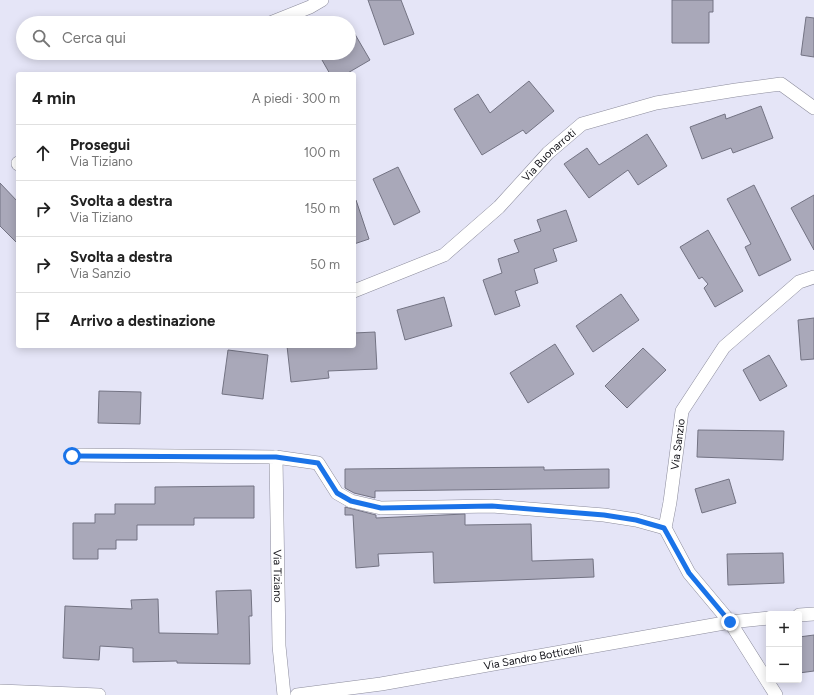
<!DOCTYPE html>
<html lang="it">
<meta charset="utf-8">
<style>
body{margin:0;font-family:Figtree,sans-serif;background:#f6f6f6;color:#222}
.controls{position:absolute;right:12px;bottom:12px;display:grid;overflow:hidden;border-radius:4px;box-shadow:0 2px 10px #0003}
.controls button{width:36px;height:36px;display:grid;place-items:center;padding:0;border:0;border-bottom:1px solid #e0e0e0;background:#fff;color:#222;font:20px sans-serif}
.stop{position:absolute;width:12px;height:12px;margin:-9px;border:3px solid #1a73e8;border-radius:50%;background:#fff}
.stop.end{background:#1a73e8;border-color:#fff;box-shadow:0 1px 4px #0008}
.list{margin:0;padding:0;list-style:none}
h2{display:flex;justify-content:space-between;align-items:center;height:52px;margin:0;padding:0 16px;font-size:17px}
h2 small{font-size:13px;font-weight:400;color:#767676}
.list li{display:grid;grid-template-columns:26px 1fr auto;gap:12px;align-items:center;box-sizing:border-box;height:56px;padding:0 16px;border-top:1px solid #e0e0e0}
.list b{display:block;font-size:15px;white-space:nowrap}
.list p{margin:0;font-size:13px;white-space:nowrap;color:#767676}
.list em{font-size:13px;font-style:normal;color:#767676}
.icon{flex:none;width:22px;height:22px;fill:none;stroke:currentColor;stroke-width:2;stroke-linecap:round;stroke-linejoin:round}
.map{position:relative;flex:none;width:814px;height:695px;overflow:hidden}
.search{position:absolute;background:#fff;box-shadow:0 2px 10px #0003;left:16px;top:16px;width:340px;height:44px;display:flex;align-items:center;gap:10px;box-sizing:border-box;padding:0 14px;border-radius:22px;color:#767676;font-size:15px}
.panel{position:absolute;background:#fff;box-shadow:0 2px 10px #0003;left:16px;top:72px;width:340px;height:276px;border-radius:4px}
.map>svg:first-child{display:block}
.building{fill:#a9a8b9;stroke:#737383}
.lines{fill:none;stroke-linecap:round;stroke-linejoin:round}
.street-casing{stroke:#8c8c9c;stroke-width:14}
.street{stroke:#fff;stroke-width:13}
.route{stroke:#1a73e8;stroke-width:5}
.labels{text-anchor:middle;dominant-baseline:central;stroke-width:3;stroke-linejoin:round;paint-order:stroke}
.street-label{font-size:11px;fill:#131319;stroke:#fff}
</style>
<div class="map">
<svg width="814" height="695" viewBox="0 0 814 695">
<rect width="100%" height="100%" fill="#e5e5f7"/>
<g class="building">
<path d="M 368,0 L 401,0 L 414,34 L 384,45 Z"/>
<path d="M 672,0 L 713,0 L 713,12 L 709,12 L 709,43 L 672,43 Z"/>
<path d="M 806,17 L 814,18 L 814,57 L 801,55 Z"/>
<path d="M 349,24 L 370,60 L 346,74 L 330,74 L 318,53 L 349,53 Z"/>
<path d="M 529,81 L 554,111 L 526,134 L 523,130 L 482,155 L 454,109 L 478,94 L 490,113 Z"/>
<path d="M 761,106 L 773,138 L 733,153 L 731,148 L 702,159 L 690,127 L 725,114 L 726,119 Z"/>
<path d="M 647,134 L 667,166 L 638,185 L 628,170 L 589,198 L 564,164 L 587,148 L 599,165 Z"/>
<path d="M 398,167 L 420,212 L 394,225 L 373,179 Z"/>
<path d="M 0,183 L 18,202 L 18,244 L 0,226 Z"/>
<path d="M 754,185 L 791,260 L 759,276 L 745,247 L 751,244 L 727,199 Z"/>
<path d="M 814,195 L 814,250 L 791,208 Z"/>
<path d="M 354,200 L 356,200 L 369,239 L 354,244 Z"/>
<path d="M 566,210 L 577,241 L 553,249 L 557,261 L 534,269 L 538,283 L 515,291 L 520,306 L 495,315 L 483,280 L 502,273 L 498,259 L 519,252 L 514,240 L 541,231 L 537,220 Z"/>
<path d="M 708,230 L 743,291 L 715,307 L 704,288 L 708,284 L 702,277 L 699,279 L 680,247 Z"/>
<path d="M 621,294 L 639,320 L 593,352 L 576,326 Z"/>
<path d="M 444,297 L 452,326 L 405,340 L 397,310 Z"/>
<path d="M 814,318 L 814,359 L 801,360 L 798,320 Z"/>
<path d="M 375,332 L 377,369 L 328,371 L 329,378 L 291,382 L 287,346 L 354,346 L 354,333 Z"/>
<path d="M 555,344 L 574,374 L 528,403 L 510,373 Z"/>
<path d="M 643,348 L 666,370 L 627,408 L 605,386 Z"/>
<path d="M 228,350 L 268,355 L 263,399 L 222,394 Z"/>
<path d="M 769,355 L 787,386 L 760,401 L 743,370 Z"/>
<path d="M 99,391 L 141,392 L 140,424 L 98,423 Z"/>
<path d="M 698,430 L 784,431 L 783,460 L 697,457 Z"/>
<path d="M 544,467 L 544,470 L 609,469 L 609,488 L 375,491 L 375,498 L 354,493 L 345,488 L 345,469 Z"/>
<path d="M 729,479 L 736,503 L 702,513 L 695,489 Z"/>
<path d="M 254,486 L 254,518 L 194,518 L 194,525 L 137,525 L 137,540 L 116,540 L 116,549 L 98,549 L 98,559 L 73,559 L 73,523 L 95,523 L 95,514 L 115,514 L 115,504 L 155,504 L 155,487 Z"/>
<path d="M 345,507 L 376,515 L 376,518 L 465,514 L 465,525 L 531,524 L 532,561 L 593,559 L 594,577 L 434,583 L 433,552 L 378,554 L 379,566 L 356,568 L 353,515 L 345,515 Z"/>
<path d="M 783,553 L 784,583 L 728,585 L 727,554 Z"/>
<path d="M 251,590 L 252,616 L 249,616 L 250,664 L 177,663 L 177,661 L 133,662 L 133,648 L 100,646 L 99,660 L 63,658 L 65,606 L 132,609 L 131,600 L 158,599 L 159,633 L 218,634 L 216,591 Z"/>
<path d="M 814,635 L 814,671 L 799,673 L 799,637 Z"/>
</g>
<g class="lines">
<defs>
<g id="street">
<path d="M 270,23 L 310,7 L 322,0"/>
<path d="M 18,163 L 18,164"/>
<path id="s1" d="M 354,291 L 444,255 L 499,207 L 548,153 L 582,124 L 656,103 L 736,90 L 781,84 L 814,108"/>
<path id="s2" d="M 72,455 L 276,457 L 279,646 L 284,695"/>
<path d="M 276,457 L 318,463 L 337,493 L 351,501 L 381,508 L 492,506 L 604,515 L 636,520 L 665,528"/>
<path d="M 799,615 L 814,614"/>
<path d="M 0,691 L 99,695"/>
<path id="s3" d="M 297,695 L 381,684 L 730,622 L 769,618"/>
<path id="s4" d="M 776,695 L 730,622 L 689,573 L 665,528 L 670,502 L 682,411 L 724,347 L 799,282 L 814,277"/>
</g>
</defs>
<use href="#street" class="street-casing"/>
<use href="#street" class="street"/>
</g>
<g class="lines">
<path class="route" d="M 72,456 L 276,457 L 318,463 L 337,493 L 351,501 L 381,508 L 492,506 L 604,515 L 636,520 L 664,528 L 689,573 L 730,622"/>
</g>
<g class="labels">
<g class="street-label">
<text stroke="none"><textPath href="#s1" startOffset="242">Via Buonarroti</textPath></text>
<text stroke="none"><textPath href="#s4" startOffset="286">Via Sanzio</textPath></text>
<text stroke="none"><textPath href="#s2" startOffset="323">Via Tiziano</textPath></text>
<text stroke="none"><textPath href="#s3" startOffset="239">Via Sandro Botticelli</textPath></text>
</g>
</g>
</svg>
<div class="controls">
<button>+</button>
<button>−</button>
</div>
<div class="stop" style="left:72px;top:456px"></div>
<div class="stop end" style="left:730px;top:622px"></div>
<div class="search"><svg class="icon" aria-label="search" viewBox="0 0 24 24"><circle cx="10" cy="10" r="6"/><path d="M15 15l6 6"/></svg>Cerca qui</div>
<section class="panel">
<h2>4 min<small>A piedi · 300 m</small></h2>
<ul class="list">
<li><svg class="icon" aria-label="ahead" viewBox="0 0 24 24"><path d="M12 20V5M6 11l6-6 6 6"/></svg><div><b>Prosegui</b><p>Via Tiziano</p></div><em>100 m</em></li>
<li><svg class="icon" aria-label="right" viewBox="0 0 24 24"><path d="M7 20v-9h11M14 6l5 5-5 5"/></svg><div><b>Svolta a destra</b><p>Via Tiziano</p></div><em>150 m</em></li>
<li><svg class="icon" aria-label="right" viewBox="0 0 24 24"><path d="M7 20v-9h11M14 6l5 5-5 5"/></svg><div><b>Svolta a destra</b><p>Via Sanzio</p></div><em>50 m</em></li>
<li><svg class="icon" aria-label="arrive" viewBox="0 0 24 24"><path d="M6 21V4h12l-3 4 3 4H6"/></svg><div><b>Arrivo a destinazione</b></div></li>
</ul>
</section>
</div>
